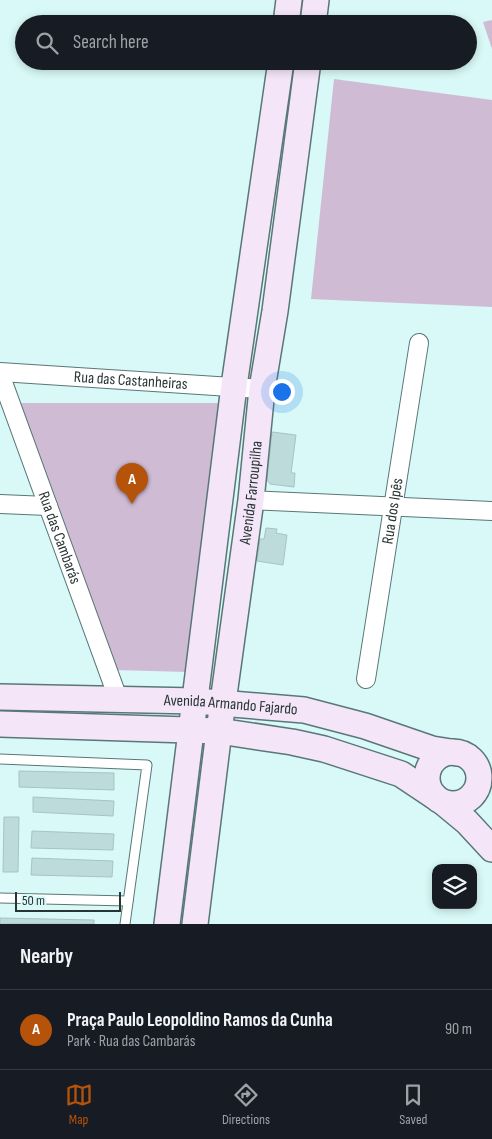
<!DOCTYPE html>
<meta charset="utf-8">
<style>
body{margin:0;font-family:"Sofia Sans Condensed",sans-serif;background:#242831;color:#f1f3f6}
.controls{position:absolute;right:15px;bottom:15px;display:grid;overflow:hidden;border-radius:10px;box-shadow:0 2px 8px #0003}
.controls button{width:45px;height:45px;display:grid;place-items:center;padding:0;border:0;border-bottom:1px solid #363941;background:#171b24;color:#f1f3f6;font:25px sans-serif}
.scale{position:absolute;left:15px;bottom:12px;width:106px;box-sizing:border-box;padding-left:5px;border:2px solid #283534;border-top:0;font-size:14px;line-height:18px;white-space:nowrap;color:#283534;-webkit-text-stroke:4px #d8f9f7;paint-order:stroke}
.you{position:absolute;left:281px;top:391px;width:18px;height:18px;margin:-12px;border:4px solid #fff;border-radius:50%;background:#1a73e8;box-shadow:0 0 0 8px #1a73e833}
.badge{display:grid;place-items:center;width:32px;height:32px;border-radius:50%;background:#b45309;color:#fff;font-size:16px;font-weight:700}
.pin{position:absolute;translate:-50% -41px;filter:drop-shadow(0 1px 2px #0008)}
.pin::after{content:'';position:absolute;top:26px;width:18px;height:15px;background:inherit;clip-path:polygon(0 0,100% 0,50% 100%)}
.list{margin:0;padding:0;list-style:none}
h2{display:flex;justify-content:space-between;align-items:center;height:65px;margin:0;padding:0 20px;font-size:21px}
h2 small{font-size:16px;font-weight:400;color:#9ea1a6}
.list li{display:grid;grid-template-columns:32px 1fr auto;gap:15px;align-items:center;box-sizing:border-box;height:80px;padding:0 20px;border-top:1px solid #363941}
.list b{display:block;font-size:19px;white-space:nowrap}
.list p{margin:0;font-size:16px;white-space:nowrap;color:#9ea1a6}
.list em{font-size:16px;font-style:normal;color:#9ea1a6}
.icon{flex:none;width:28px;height:28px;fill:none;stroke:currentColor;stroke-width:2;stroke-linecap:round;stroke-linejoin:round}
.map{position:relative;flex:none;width:492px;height:924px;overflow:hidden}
.search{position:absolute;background:#171b24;box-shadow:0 2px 8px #0003;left:15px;right:15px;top:15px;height:55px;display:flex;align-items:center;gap:12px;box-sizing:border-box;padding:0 18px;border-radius:28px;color:#9ea1a6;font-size:19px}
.sheet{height:145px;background:#171b24}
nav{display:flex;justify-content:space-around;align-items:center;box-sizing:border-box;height:70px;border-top:1px solid #363941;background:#171b24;font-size:14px;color:#9ea1a6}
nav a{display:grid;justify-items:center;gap:2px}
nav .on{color:#b45309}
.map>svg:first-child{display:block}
.green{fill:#cfbbd4}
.building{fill:#bcdbda;stroke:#a5c4c3}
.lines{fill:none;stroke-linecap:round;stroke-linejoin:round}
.lane-casing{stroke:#597776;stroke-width:11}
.street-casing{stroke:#597776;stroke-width:20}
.secondary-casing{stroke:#597776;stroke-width:28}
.lane{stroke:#fff;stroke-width:9}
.street{stroke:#fff;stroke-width:18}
.secondary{stroke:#f4e6f8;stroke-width:25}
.labels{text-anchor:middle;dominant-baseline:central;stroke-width:4;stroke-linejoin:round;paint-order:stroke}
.street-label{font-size:16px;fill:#283534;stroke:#d8f9f7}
</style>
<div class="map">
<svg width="492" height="924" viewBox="0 0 492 924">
<rect width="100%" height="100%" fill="#d8f9f7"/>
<g class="green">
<path d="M 492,20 L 492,49 L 483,22 Z"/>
<path d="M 334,79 L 492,100 L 492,307 L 311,299 Z"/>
<path d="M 19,403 L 221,403 L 187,672 L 115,670 Z"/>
</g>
<g class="building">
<path d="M 272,432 L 296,435 L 291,473 L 295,473 L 294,487 L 270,484 L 267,480 Z"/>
<path d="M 266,528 L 277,529 L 276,533 L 287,535 L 283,565 L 257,561 L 260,539 L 264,539 Z"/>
<path d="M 19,771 L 114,773 L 114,790 L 19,787 Z"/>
<path d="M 33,797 L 114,801 L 113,816 L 33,812 Z"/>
<path d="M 4,817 L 19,817 L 18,872 L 3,872 Z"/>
<path d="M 32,831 L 114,834 L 113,850 L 31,848 Z"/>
<path d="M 32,858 L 113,861 L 112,877 L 31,875 Z"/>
<path d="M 0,918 L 94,920 L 94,924 L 0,924 Z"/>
</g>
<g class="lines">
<defs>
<g id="lane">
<path d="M 0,759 L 147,765 L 125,924"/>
<path d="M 0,898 L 128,901"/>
</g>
<g id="street">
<path id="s1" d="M 0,372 L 262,389"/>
<path id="s2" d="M 0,374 L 119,701"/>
<path d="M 251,500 L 492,511"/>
<path d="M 0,504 L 48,506"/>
<path id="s3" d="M 366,679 L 419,343"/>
</g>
<g id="secondary">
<path d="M 286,24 L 289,0"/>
<path d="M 313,24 L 316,0"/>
<path id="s4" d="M 0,697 L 196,701 L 304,710 L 365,726 L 432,749 L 457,753"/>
<path d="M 0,724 L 219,731 L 292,742 L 324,749 L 401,774 L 434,796"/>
<circle cx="453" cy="778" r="26"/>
<path d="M 444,803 L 467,822 L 492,849"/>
<path d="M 167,924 L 234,386 L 281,61"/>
<path id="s5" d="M 195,924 L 219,731 L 251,500 L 262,389 L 275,311 L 308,61"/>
</g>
</defs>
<use href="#lane" class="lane-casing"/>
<use href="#street" class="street-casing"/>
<use href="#secondary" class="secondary-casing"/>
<use href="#lane" class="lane"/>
<use href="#street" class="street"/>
<use href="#secondary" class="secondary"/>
</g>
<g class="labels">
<g class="street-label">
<text stroke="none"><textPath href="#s1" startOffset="131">Rua das Castanheiras</textPath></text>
<text stroke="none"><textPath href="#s5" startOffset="435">Avenida Farroupilha</textPath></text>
<text stroke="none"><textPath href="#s3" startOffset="170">Rua dos Ipês</textPath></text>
<text stroke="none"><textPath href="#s2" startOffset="174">Rua das Cambarás</textPath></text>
<text stroke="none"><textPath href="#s4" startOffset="231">Avenida Armando Fajardo</textPath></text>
</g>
</g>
</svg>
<div class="controls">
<button><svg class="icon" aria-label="layers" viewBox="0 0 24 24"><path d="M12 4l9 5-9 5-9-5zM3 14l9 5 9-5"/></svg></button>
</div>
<div class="scale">50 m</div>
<div class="you"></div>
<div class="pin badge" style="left:132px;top:504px">A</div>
<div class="search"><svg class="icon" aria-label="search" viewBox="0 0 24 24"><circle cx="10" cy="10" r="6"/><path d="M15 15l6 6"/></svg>Search here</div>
</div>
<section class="sheet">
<h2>Nearby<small></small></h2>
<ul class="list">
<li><span class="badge">A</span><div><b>Praça Paulo Leopoldino Ramos da Cunha</b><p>Park · Rua das Cambarás</p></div><em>90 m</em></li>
</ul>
</section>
<nav>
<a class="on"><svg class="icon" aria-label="map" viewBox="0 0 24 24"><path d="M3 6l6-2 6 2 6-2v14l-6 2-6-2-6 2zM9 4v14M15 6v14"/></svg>Map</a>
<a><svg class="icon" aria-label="directions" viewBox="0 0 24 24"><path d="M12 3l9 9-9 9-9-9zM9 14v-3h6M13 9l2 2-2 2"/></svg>Directions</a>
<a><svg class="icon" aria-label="saved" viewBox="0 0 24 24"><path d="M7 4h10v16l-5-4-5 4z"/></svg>Saved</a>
</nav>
